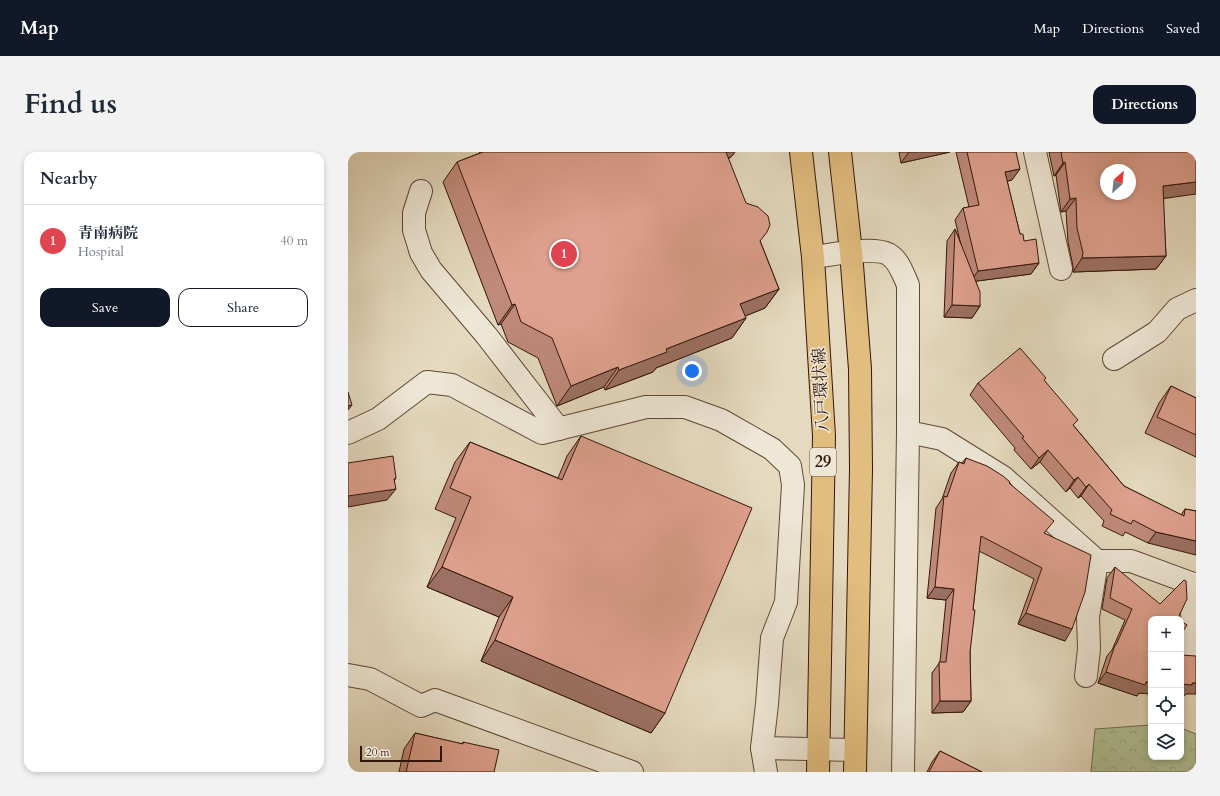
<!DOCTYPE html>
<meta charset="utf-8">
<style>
body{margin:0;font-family:Cardo,"Noto Serif JP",serif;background:#f2f2f3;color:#1f2937}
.controls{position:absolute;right:12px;bottom:12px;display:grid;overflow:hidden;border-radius:8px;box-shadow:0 2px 6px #0003}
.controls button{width:36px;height:36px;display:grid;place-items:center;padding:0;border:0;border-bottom:1px solid #e0e1e3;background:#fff;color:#1f2937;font:20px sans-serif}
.compass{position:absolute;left:752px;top:12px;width:36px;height:36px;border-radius:50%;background:#fff;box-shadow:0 2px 6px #0003;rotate:27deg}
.scale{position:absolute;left:12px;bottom:10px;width:82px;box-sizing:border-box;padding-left:4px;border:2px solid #331609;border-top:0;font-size:11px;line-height:14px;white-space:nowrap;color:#331609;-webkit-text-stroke:3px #eee7d6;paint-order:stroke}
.you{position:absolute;left:344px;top:219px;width:14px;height:14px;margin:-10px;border:3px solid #fff;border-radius:50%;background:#1a73e8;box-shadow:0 0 0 6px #1a73e833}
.badge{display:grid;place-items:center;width:26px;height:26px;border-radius:50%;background:#111827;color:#fff;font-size:13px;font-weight:700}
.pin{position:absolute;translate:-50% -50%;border:2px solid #fff;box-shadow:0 1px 4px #0006}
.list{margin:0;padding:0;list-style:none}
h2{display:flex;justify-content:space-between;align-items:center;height:52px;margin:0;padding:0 16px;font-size:17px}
h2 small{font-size:13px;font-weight:400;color:#747a83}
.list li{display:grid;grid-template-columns:26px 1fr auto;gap:12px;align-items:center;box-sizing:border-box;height:72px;padding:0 16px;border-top:1px solid #e0e1e3}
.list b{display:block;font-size:15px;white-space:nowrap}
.list p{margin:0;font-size:13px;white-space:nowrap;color:#747a83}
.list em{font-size:13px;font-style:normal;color:#747a83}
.actions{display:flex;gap:8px;padding:12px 16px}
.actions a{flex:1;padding:9px 0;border:1px solid #111827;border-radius:12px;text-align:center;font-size:14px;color:#111827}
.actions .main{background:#111827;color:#fff}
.icon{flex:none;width:22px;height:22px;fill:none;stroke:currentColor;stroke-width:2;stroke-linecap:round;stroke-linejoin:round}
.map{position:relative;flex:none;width:848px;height:620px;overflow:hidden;border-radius:12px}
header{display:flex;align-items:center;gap:24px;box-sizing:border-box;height:56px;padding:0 20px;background:#111827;color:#fff}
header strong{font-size:19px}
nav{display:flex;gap:22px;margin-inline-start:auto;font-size:14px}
.intro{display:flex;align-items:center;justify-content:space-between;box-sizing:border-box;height:96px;padding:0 24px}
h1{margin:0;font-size:28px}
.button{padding:10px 18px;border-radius:12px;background:#111827;color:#fff;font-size:14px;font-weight:700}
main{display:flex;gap:24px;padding:0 24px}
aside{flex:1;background:#fff;border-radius:12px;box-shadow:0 2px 6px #0003}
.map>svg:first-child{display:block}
.forest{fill:url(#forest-crowns);stroke:#726c50}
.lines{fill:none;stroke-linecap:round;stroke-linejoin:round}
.minor-casing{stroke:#604737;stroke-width:24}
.major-casing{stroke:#331609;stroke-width:24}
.minor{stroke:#eee7d6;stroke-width:22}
.major{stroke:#e2bd80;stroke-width:22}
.wall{fill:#c08a7b;stroke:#331609}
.shaded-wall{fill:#9c7164;stroke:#331609}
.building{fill:#dfa18f;stroke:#331609;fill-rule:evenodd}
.labels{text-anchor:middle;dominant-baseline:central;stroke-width:3;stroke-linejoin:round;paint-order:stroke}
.shield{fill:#eee7d6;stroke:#6b5546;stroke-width:1}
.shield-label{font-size:16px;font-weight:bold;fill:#331609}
.street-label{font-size:17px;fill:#331609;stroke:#eee7d6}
</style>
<header>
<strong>Map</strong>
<nav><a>Map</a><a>Directions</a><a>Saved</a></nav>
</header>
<div class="intro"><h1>Find us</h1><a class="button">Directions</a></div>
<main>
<aside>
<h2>Nearby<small></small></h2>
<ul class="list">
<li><span class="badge" style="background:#e0444e">1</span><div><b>青南病院</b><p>Hospital</p></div><em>40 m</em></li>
</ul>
<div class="actions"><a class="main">Save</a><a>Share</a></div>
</aside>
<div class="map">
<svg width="848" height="620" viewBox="0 0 848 620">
<defs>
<pattern id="forest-crowns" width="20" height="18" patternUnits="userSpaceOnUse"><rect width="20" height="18" fill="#b0c196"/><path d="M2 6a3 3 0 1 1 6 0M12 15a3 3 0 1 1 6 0" fill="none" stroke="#98a580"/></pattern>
</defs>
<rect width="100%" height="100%" fill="#e5dac0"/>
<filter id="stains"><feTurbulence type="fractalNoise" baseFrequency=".005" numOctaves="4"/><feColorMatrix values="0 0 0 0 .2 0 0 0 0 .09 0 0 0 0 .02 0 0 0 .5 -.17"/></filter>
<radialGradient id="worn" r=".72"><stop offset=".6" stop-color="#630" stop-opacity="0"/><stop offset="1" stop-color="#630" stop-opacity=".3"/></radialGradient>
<path class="forest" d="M 803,573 L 803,605 L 833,605 L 833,576 L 848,582 L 848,620 L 743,620 L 747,577 Z"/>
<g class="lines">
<defs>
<g id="minor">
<path d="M 687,0 L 713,117"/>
<path d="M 73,39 L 66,61 L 66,78 L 73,101 L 83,118 L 138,183 L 211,277"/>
<path d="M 465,105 C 483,103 524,94 540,102 C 551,108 555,122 560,133 L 560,280 L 555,620"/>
<path d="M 766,207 L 809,180 L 829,157 L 848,148"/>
<path d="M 560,280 L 594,287 L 655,325 L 749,409"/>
<path d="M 0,281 L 30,267 L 79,230 L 104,233 L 194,281 L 298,255 L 337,255 L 373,268 L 424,297 L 442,314 L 445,333 L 438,450 L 424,486 L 419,552 L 414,596 L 418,620"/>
<path d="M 842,431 L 847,505 L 848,505"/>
<path d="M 0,523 L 22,527 L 73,554 L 87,548 L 284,620"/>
<path d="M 738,524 L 741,497 L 740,465 L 749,409 L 783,409 L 848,433"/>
<path d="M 414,596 L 507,598"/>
</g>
<g id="major">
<path d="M 453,0 L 465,105 L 476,284 L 470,620"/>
<path d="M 492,0 L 503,100 L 512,217 L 513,317 L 507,620"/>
</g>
</defs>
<use href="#minor" class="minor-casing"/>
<use href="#major" class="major-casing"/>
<use href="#minor" class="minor"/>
<use href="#major" class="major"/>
</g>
<g class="wall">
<path d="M 131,0 L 387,0 L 383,5 L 380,7 L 431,137 L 417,156 L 397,164 L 398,166 L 384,186 L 308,216 L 305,220 L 257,238 L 256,235 L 209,254 L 190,206 L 160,190 L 153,172 L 150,173 L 95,30 L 109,10 L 132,1 Z"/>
<path d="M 551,0 L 602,0 L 553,11 Z"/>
<path d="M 608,0 L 668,0 L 664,28 L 659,29 L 672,82 L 676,89 L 691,111 L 683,122 L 628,129 L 632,154 L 624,166 L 596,165 L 599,89 L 607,77 L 613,93 L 607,68 L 615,56 L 621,55 Z"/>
<path d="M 701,0 L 848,0 L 815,46 L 818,104 L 808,117 L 725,120 L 725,114 L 720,90 L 718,59 L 713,60 L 708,23 L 706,24 Z"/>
<path d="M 698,226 L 696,228 L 726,274 L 776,334 L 833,363 L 837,357 L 848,359 L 800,391 L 777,380 L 775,384 L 754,374 L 756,369 L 733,344 L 730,346 L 722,336 L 718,340 L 692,310 L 683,317 L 666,298 L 667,296 L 622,243 L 630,231 Z"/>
<path d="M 823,234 L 848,246 L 848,305 L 797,281 L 811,251 Z"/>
<path d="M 233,284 L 317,561 L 303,581 L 133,509 L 151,465 L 79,435 L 108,366 L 87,357 L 107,310 L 122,290 L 210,326 L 219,304 Z"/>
<path d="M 618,306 L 662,331 L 697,381 L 717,489 L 670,472 L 686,427 L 631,399 L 625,458 L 622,500 L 623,549 L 615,560 L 584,561 L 584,521 L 592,510 L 598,448 L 579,446 L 588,356 L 594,347 L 603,321 L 611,310 L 614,311 Z"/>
<path d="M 767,415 L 803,467 L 803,542 L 791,541 L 789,544 L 750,531 L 759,504 L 764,498 L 777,468 L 754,457 L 759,426 Z"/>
<path d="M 67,581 L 114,592 L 115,590 L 146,620 L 51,620 L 56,597 Z"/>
<path d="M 592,599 L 634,620 L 579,620 L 584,610 Z"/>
</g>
<g class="shaded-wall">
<path d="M 371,0 L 387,0 L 383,5 L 361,14 Z"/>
<path d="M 561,0 L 602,0 L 553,11 Z"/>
<path d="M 717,10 L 708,23 L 706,24 L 715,11 Z"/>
<path d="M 672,17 L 664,28 L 649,32 L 657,20 Z"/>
<path d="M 848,30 L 848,42 L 805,48 L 815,34 Z"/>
<path d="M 728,46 L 718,59 L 713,60 L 722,47 Z"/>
<path d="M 818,104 L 808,117 L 725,120 L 734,106 Z"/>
<path d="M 691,111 L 683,122 L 622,130 L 630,119 Z"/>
<path d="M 431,137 L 417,156 L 378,172 L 392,152 Z"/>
<path d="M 167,152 L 153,172 L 150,173 L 164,153 Z"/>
<path d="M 604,153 L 632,154 L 624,166 L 596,165 Z"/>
<path d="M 398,166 L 384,186 L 308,216 L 305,220 L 257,238 L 271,218 L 318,197 Z"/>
<path d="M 270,215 L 256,235 L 209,254 L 223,234 Z"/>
<path d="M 4,253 L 0,258 L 0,254 Z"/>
<path d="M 700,298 L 692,310 L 683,317 L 691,306 Z"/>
<path d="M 730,325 L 722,336 L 718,340 L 726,328 Z"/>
<path d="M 48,326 L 41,338 L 48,337 L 39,348 L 0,355 L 0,344 L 46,327 Z"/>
<path d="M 741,332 L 733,344 L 730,346 L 738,335 Z"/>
<path d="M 808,380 L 848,389 L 848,403 L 800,391 Z"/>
<path d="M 94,415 L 165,445 L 151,465 L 79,435 Z"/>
<path d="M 587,435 L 606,437 L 598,448 L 579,446 Z"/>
<path d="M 678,461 L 724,477 L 717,489 L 670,472 Z"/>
<path d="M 147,488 L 317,561 L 303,581 L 133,509 Z"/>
<path d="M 758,520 L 798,530 L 803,530 L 803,542 L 791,541 L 789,544 L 750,531 Z"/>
<path d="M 844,531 L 848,531 L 848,542 L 838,542 L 836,544 L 833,544 L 833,532 Z"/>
<path d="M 592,549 L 623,549 L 615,560 L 584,561 Z"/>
</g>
<g class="building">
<path d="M 135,0 L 378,0 L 398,51 L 410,55 L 420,64 L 422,73 L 419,80 L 412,89 L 431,137 L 392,152 L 398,166 L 318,197 L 319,200 L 271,218 L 270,215 L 223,234 L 204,186 L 173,170 L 167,152 L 164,153 L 109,10 Z"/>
<path d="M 619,0 L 668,0 L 672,17 L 657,20 L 672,82 L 675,82 L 676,89 L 688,87 L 691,111 L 630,119 L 615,56 L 631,53 Z"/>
<path d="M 713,0 L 848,0 L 848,30 L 815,34 L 818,104 L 734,106 L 735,101 L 729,76 L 728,46 L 722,47 L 717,10 L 715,11 ZM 758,18 L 782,18 L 782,42 L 758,42 Z"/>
<path d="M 607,77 L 632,140 L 632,154 L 604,153 Z"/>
<path d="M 672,196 L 698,226 L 696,228 L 730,268 L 725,273 L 776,334 L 836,364 L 837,357 L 848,359 L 848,389 L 808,380 L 785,368 L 783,372 L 762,362 L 764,358 L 741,332 L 738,335 L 730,325 L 726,328 L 700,298 L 691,306 L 674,286 L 676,285 L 630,231 Z"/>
<path d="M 823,234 L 848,246 L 848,283 L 809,265 Z"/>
<path d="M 0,240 L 4,253 L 0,254 Z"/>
<path d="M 233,284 L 404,356 L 317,561 L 147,488 L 165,445 L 94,415 L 123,345 L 102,336 L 122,290 L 214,328 Z"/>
<path d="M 45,304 L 48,326 L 46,327 L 48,337 L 0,344 L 0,311 Z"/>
<path d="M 618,306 L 639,314 L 655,324 L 662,330 L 661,331 L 706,369 L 696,381 L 743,403 L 737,440 L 724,477 L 678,461 L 694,416 L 633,384 L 625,458 L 627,458 L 622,500 L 623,549 L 592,549 L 591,510 L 598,510 L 606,437 L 587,435 L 596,344 L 599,345 L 611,310 L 616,312 Z"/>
<path d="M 767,415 L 812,452 L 836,428 L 838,429 L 839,447 L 830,466 L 831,467 L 803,467 L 803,530 L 798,530 L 797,533 L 758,520 L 767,493 L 768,493 L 784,457 L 762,446 Z"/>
<path d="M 833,469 L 839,473 L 834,481 L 833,481 Z"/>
<path d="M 833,503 L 848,504 L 848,531 L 844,531 L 844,533 L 833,532 Z"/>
<path d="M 67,581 L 115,592 L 115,590 L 151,598 L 146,620 L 58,620 Z"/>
<path d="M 592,599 L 634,620 L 581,620 Z"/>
</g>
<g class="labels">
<rect class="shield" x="462" y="296" width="26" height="28" rx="3"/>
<g class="shield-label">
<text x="475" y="310">29</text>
</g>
<g class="street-label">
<text transform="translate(473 238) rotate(-93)">八戸環状線</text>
</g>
</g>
<rect width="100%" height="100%" filter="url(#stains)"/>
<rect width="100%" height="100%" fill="url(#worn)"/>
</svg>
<div class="controls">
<button>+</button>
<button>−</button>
<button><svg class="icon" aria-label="locate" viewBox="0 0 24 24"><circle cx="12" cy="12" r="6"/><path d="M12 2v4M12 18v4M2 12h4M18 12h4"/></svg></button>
<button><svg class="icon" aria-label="layers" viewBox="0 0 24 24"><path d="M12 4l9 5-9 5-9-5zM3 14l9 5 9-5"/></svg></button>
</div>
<svg class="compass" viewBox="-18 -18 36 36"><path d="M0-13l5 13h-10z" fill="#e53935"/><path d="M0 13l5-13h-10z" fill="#747a83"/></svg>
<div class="scale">20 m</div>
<div class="you"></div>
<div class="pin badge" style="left:216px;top:102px;background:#e0444e">1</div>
</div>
</main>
